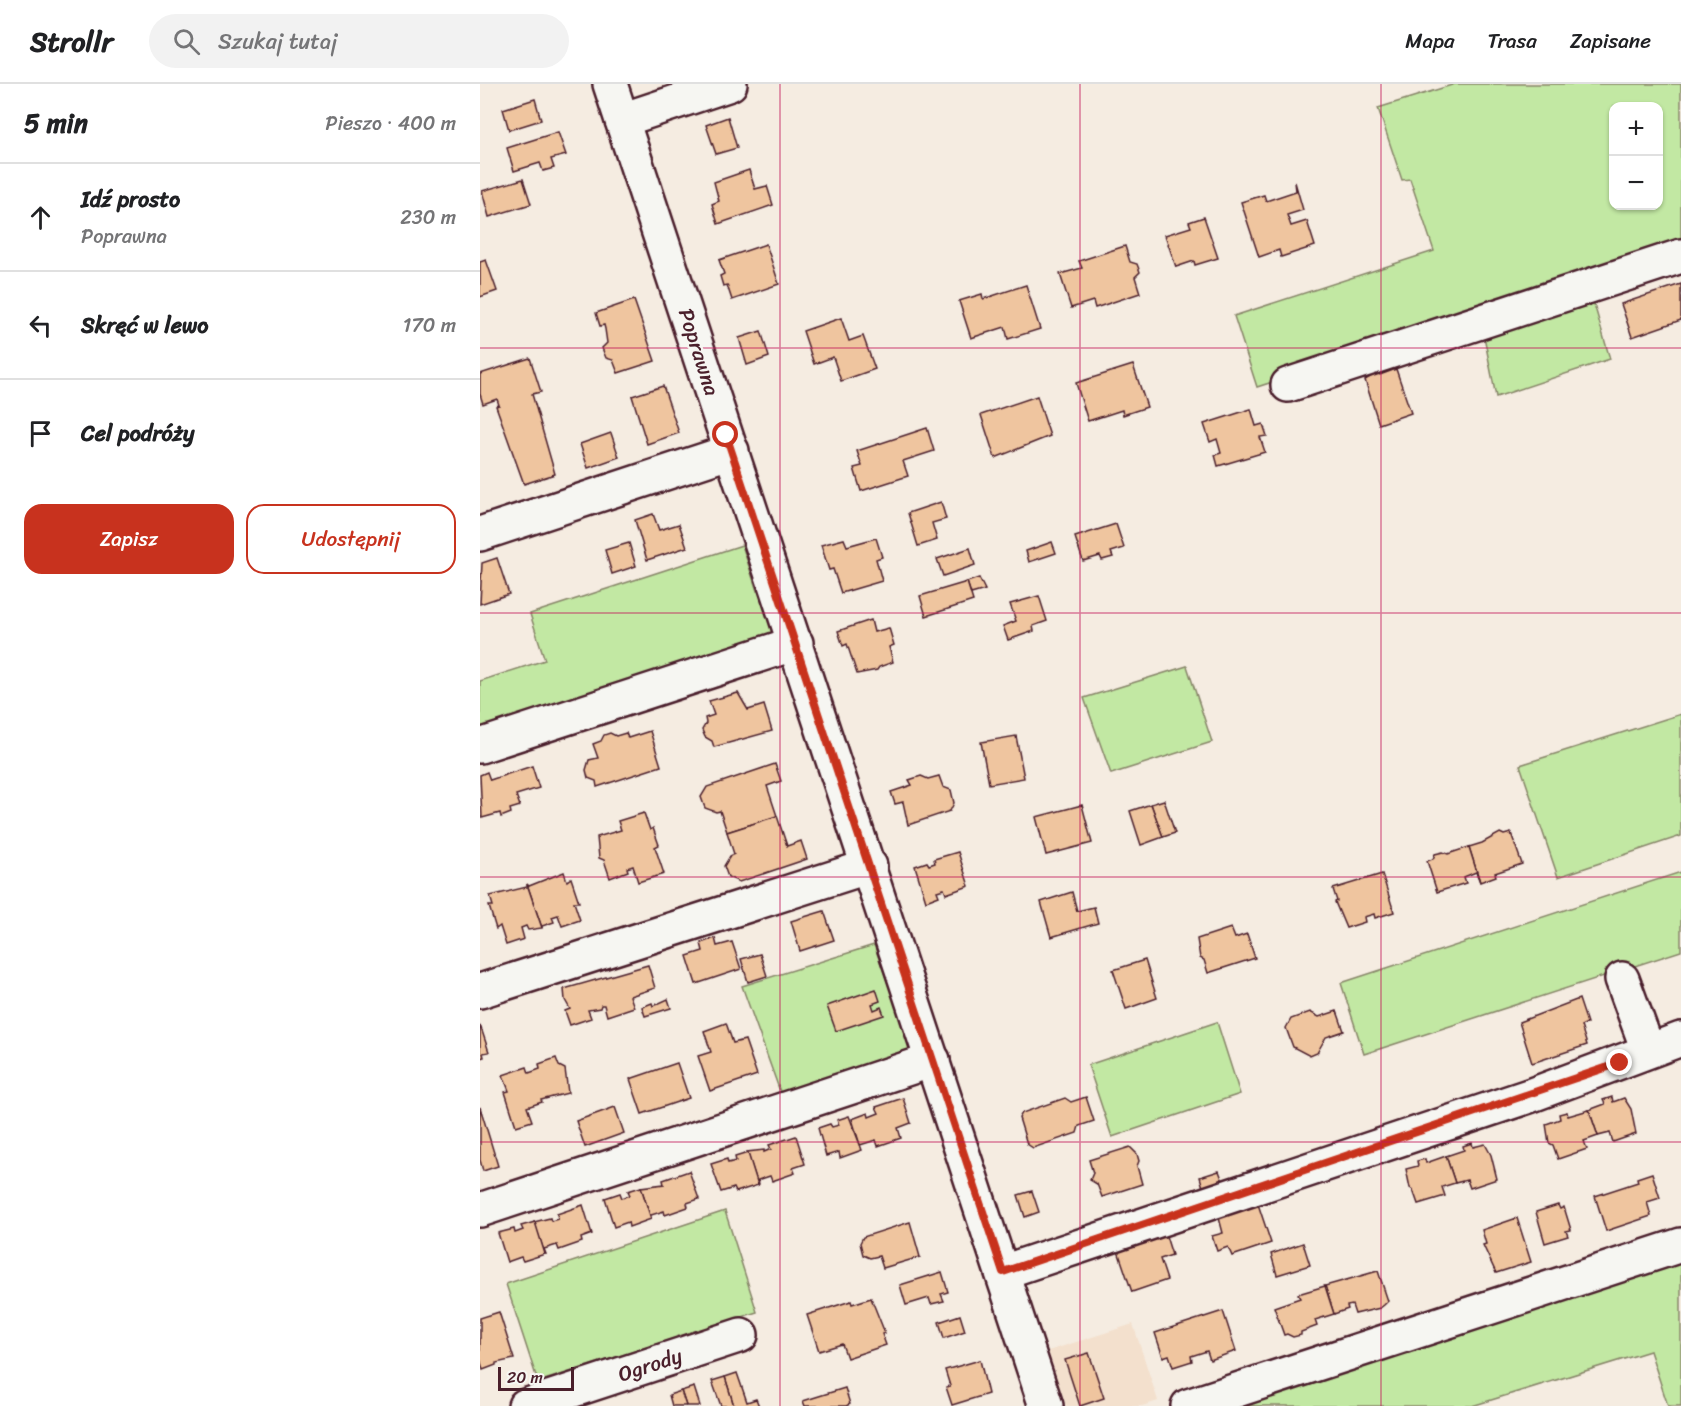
<!DOCTYPE html>
<html lang="pl">
<meta charset="utf-8">
<style>
body{margin:0;font-family:Sriracha,sans-serif;background:#f2f2f2;color:#202124}
.controls{position:absolute;right:18px;top:18px;display:grid;overflow:hidden;border-radius:12px;box-shadow:0 2px 4px #0004}
.controls button{width:54px;height:54px;display:grid;place-items:center;padding:0;border:0;border-bottom:2px solid #e0e0e0;background:#fff;color:#202124;font:30px sans-serif}
.scale{position:absolute;left:18px;bottom:15px;width:76px;box-sizing:border-box;padding-left:6px;border:3px solid #4a1f2b;border-top:0;font-size:16px;line-height:21px;white-space:nowrap;color:#4a1f2b;-webkit-text-stroke:4px #f6f6f2;paint-order:stroke}
.stop{position:absolute;width:18px;height:18px;margin:-14px;border:4px solid #c8321e;border-radius:50%;background:#fff}
.stop.end{background:#c8321e;border-color:#fff;box-shadow:0 2px 6px #0008}
.list{margin:0;padding:0;list-style:none}
h2{display:flex;justify-content:space-between;align-items:center;height:78px;margin:0;padding:0 24px;font-size:26px}
h2 small{font-size:20px;font-weight:400;color:#757577}
.list li{display:grid;grid-template-columns:39px 1fr auto;gap:18px;align-items:center;box-sizing:border-box;height:108px;padding:0 24px;border-top:2px solid #e0e0e0}
.list b{display:block;font-size:22px;white-space:nowrap}
.list p{margin:0;font-size:20px;white-space:nowrap;color:#757577}
.list em{font-size:20px;font-style:normal;color:#757577}
.actions{display:flex;gap:12px;padding:18px 24px}
.actions a{flex:1;padding:14px 0;border:2px solid #c8321e;border-radius:18px;text-align:center;font-size:21px;color:#c8321e}
.actions .main{background:#c8321e;color:#fff}
.icon{flex:none;width:33px;height:33px;fill:none;stroke:currentColor;stroke-width:2;stroke-linecap:round;stroke-linejoin:round}
.map{position:relative;flex:none;width:1201px;height:1322px;overflow:hidden}
header{display:flex;align-items:center;gap:36px;box-sizing:border-box;height:84px;padding:0 30px;background:#fff;border-bottom:2px solid #e0e0e0}
header strong{font-size:28px}
nav{display:flex;gap:33px;margin-inline-start:auto;font-size:21px}
.search{width:420px;height:54px;background:#f2f2f2;display:flex;align-items:center;gap:15px;box-sizing:border-box;padding:0 21px;border-radius:33px;color:#757577;font-size:22px}
main{display:flex}
aside{flex:1;background:#fff}
.map>svg:first-child{display:block}
.built{fill:#f3e0cd}
.green{fill:#c2e8a3;stroke:#868467;stroke-width:1.5;fill-rule:evenodd}
.building{fill:#efc59f;stroke:#4a1f2b;stroke-width:1.5}
.lines{fill:none;stroke-linecap:round;stroke-linejoin:round}
.minor-casing{stroke:#4a1f2b;stroke-width:38}
.minor{stroke:#f6f6f2;stroke-width:33}
.route{stroke:#c8321e;stroke-width:8}
.grid{fill:none;stroke:#c2185b;stroke-width:1.5;stroke-opacity:0.55}
.labels{text-anchor:middle;dominant-baseline:central;stroke-width:4.5;stroke-linejoin:round;paint-order:stroke}
.street-label{font-size:21px;fill:#4a1f2b;stroke:#f6f6f2}
</style>
<header>
<strong>Strollr</strong>
<div class="search"><svg class="icon" aria-label="search" viewBox="0 0 24 24"><circle cx="10" cy="10" r="6"/><path d="M15 15l6 6"/></svg>Szukaj tutaj</div>
<nav><a>Mapa</a><a>Trasa</a><a>Zapisane</a></nav>
</header>
<main>
<aside>
<h2>5 min<small>Pieszo · 400 m</small></h2>
<ul class="list">
<li><svg class="icon" aria-label="ahead" viewBox="0 0 24 24"><path d="M12 20V5M6 11l6-6 6 6"/></svg><div><b>Idź prosto</b><p>Poprawna</p></div><em>230 m</em></li>
<li><svg class="icon" aria-label="left" viewBox="0 0 24 24"><path d="M17 20v-9H6M10 6l-5 5 5 5"/></svg><div><b>Skręć w lewo</b></div><em>170 m</em></li>
<li><svg class="icon" aria-label="arrive" viewBox="0 0 24 24"><path d="M6 21V4h12l-3 4 3 4H6"/></svg><div><b>Cel podróży</b></div></li>
</ul>
<div class="actions"><a class="main">Zapisz</a><a>Udostępnij</a></div>
</aside>
<div class="map">
<svg width="1201" height="1322" viewBox="0 0 1201 1322">
<rect width="100%" height="100%" fill="#f5ece1"/>
<filter id="ink" filterUnits="userSpaceOnUse"><feTurbulence type="fractalNoise" baseFrequency=".0167" numOctaves="2"/><feDisplacementMap in="SourceGraphic" scale="12" xChannelSelector="R" yChannelSelector="G"/><feConvolveMatrix kernelMatrix="1 2 1 2 8 2 1 2 1" color-interpolation-filters="sRGB"/></filter>
<g filter="url(#ink)">
<path class="built" d="M 653,1240 L 678,1317 L 662,1322 L 586,1322 L 568,1267 Z"/>
<g class="green">
<path d="M 975,0 L 1201,0 L 1201,165 L 777,303 L 754,232 L 954,167 L 930,95 L 922,96 L 898,24 ZM 1134,22 L 1178,22 L 1178,122 L 1134,122 Z"/>
<path d="M 1112,213 L 1130,275 L 1016,313 L 1002,242 Z"/>
<path d="M 262,461 L 277,507 L 280,506 L 298,556 L 0,653 L 0,597 L 65,576 L 50,530 Z"/>
<path d="M 707,582 L 732,658 L 631,690 L 604,614 Z"/>
<path d="M 1201,630 L 1201,752 L 1078,793 L 1040,681 Z"/>
<path d="M 1201,788 L 1201,867 L 884,970 L 861,899 Z"/>
<path d="M 394,861 L 434,971 L 302,1013 L 262,902 Z"/>
<path d="M 737,938 L 760,1010 L 632,1053 L 608,981 Z"/>
<path d="M 245,1127 L 277,1228 L 58,1298 L 26,1200 Z"/>
<path d="M 1201,1170 L 1201,1322 L 1188,1322 L 1170,1267 L 992,1322 L 753,1322 Z"/>
</g>
<g class="building">
<path d="M 55,15 L 61,36 L 29,46 L 23,25 Z"/>
<path d="M 248,33 L 257,64 L 236,70 L 226,41 Z"/>
<path d="M 78,48 L 86,71 L 71,75 L 74,84 L 63,87 L 60,79 L 34,87 L 27,64 Z"/>
<path d="M 269,86 L 275,105 L 287,102 L 293,121 L 238,140 L 232,120 L 239,117 L 234,98 Z"/>
<path d="M 43,95 L 51,120 L 9,133 L 2,107 Z"/>
<path d="M 815,98 L 823,126 L 807,131 L 811,142 L 827,137 L 835,162 L 801,173 L 799,166 L 779,173 L 761,118 L 784,111 L 786,117 L 816,107 Z"/>
<path d="M 724,133 L 738,174 L 715,181 L 714,177 L 696,183 L 685,151 L 711,143 L 709,138 Z"/>
<path d="M 286,160 L 299,200 L 252,216 L 247,201 L 243,202 L 240,192 L 244,190 L 239,176 Z"/>
<path d="M 645,162 L 650,178 L 657,180 L 660,188 L 655,193 L 660,209 L 615,224 L 613,217 L 591,224 L 580,190 L 602,184 L 599,177 Z"/>
<path d="M 6,176 L 17,207 L 0,213 L 0,178 Z"/>
<path d="M 1201,200 L 1201,236 L 1152,253 L 1141,220 Z"/>
<path d="M 546,201 L 560,245 L 528,255 L 525,243 L 491,254 L 479,217 L 502,210 L 503,215 Z"/>
<path d="M 154,216 L 175,277 L 138,289 L 133,276 L 126,274 L 122,264 L 127,259 L 125,245 L 124,241 L 120,242 L 116,229 Z"/>
<path d="M 361,234 L 369,257 L 383,252 L 395,285 L 361,297 L 353,273 L 334,280 L 323,247 Z"/>
<path d="M 281,247 L 289,273 L 267,281 L 259,254 Z"/>
<path d="M 50,274 L 61,308 L 52,310 L 75,390 L 44,400 L 16,322 L 19,321 L 17,315 L 3,320 L 0,310 L 0,290 Z"/>
<path d="M 653,281 L 667,323 L 643,331 L 642,326 L 608,337 L 596,299 Z"/>
<path d="M 916,285 L 931,329 L 899,340 L 885,296 L 897,289 L 900,291 Z"/>
<path d="M 183,302 L 199,349 L 167,360 L 152,312 Z"/>
<path d="M 557,312 L 570,352 L 515,374 L 501,331 Z"/>
<path d="M 771,325 L 776,342 L 783,340 L 787,352 L 780,353 L 785,368 L 738,382 L 735,371 L 741,369 L 737,355 L 730,358 L 724,340 Z"/>
<path d="M 447,344 L 454,367 L 423,377 L 428,392 L 381,407 L 374,384 L 382,382 L 377,367 Z"/>
<path d="M 131,349 L 139,373 L 108,384 L 100,360 Z"/>
<path d="M 461,418 L 466,435 L 452,439 L 457,456 L 438,462 L 428,429 Z"/>
<path d="M 173,430 L 179,446 L 199,440 L 207,463 L 167,476 L 155,436 Z"/>
<path d="M 636,440 L 644,464 L 631,468 L 633,473 L 622,476 L 620,472 L 603,477 L 595,453 Z"/>
<path d="M 396,454 L 402,473 L 396,475 L 402,497 L 361,509 L 353,485 L 349,486 L 341,461 L 364,455 L 367,462 Z"/>
<path d="M 572,458 L 576,469 L 549,478 L 546,467 Z"/>
<path d="M 149,459 L 156,482 L 132,490 L 125,466 Z"/>
<path d="M 490,464 L 495,481 L 463,492 L 457,475 Z"/>
<path d="M 17,474 L 29,510 L 0,520 L 2,479 Z"/>
<path d="M 499,494 L 505,506 L 491,510 L 487,498 Z"/>
<path d="M 487,498 L 493,517 L 446,532 L 440,512 Z"/>
<path d="M 559,512 L 567,537 L 553,542 L 554,547 L 528,556 L 523,542 L 536,537 L 530,520 Z"/>
<path d="M 391,536 L 394,548 L 409,544 L 414,561 L 409,563 L 413,578 L 399,583 L 397,586 L 377,590 L 367,560 L 363,562 L 358,547 Z"/>
<path d="M 258,609 L 268,626 L 284,621 L 292,647 L 234,663 L 232,657 L 225,653 L 222,646 L 226,639 L 225,634 L 234,631 L 229,617 Z"/>
<path d="M 170,647 L 181,682 L 117,703 L 116,697 L 108,694 L 106,686 L 109,676 L 118,674 L 113,660 L 121,657 L 124,651 L 130,649 L 136,652 L 146,649 L 148,654 Z"/>
<path d="M 536,652 L 544,694 L 509,700 L 501,658 Z"/>
<path d="M 295,680 L 301,697 L 287,702 L 297,732 L 247,748 L 240,727 L 236,728 L 225,724 L 221,713 L 227,703 Z"/>
<path d="M 52,682 L 59,704 L 36,711 L 40,722 L 30,725 L 31,729 L 21,733 L 20,729 L 2,734 L 0,691 L 7,688 L 10,696 Z"/>
<path d="M 441,692 L 448,695 L 459,692 L 463,703 L 471,706 L 474,719 L 470,727 L 428,741 L 423,718 L 415,720 L 411,708 L 432,701 L 429,696 Z"/>
<path d="M 684,716 L 695,749 L 683,753 L 671,720 Z"/>
<path d="M 671,720 L 683,753 L 661,761 L 650,727 Z"/>
<path d="M 602,721 L 612,759 L 566,771 L 556,733 Z"/>
<path d="M 164,729 L 170,746 L 173,744 L 179,761 L 175,763 L 184,790 L 158,798 L 153,782 L 147,784 L 148,787 L 130,794 L 124,776 L 119,774 L 117,753 L 141,746 L 138,737 Z"/>
<path d="M 297,732 L 307,762 L 321,757 L 327,775 L 259,798 L 248,793 L 244,782 L 250,772 L 254,770 L 247,748 Z"/>
<path d="M 1020,749 L 1024,751 L 1031,749 L 1042,780 L 1015,789 L 1016,792 L 1000,798 L 989,763 L 1002,759 Z"/>
<path d="M 989,763 L 1000,798 L 996,788 L 984,793 L 986,799 L 957,808 L 947,777 L 953,775 L 955,770 L 963,768 L 968,770 Z"/>
<path d="M 478,768 L 489,802 L 466,810 L 464,805 L 457,807 L 459,812 L 446,817 L 435,782 L 447,778 L 449,781 L 455,779 L 454,775 Z"/>
<path d="M 84,788 L 87,797 L 91,794 L 99,818 L 94,818 L 100,836 L 82,842 L 78,831 L 72,833 L 74,838 L 62,842 L 62,844 L 47,800 L 49,802 Z"/>
<path d="M 902,790 L 914,828 L 895,834 L 894,830 L 884,833 L 885,838 L 866,844 L 855,818 L 857,817 L 853,805 Z"/>
<path d="M 47,800 L 62,844 L 48,846 L 46,842 L 41,844 L 44,855 L 26,861 L 20,842 L 16,845 L 9,822 L 13,822 L 10,812 L 47,803 Z"/>
<path d="M 592,808 L 597,827 L 614,823 L 618,839 L 571,853 L 561,818 Z"/>
<path d="M 344,827 L 354,856 L 320,867 L 311,837 Z"/>
<path d="M 751,844 L 755,854 L 767,850 L 775,874 L 728,889 L 724,876 L 720,874 L 717,855 Z"/>
<path d="M 235,854 L 237,862 L 252,858 L 261,885 L 216,900 L 207,872 L 223,867 L 221,859 Z"/>
<path d="M 280,870 L 287,892 L 268,898 L 261,875 Z"/>
<path d="M 665,876 L 677,914 L 646,925 L 633,886 Z"/>
<path d="M 168,881 L 175,904 L 150,912 L 154,923 L 127,932 L 124,921 L 121,921 L 120,924 L 108,926 L 111,934 L 90,941 L 85,927 L 90,925 L 85,916 L 84,905 Z"/>
<path d="M 396,905 L 400,917 L 392,920 L 394,926 L 401,923 L 404,931 L 356,947 L 347,922 Z"/>
<path d="M 188,915 L 191,924 L 165,932 L 162,923 L 172,919 L 173,922 Z"/>
<path d="M 1099,915 L 1107,939 L 1101,942 L 1107,961 L 1052,979 L 1039,938 Z"/>
<path d="M 857,927 L 864,947 L 846,953 L 837,969 L 830,972 L 813,963 L 806,944 L 811,935 L 830,928 L 839,933 Z"/>
<path d="M 246,939 L 253,959 L 265,956 L 277,991 L 230,1007 L 218,972 L 231,968 L 224,947 Z"/>
<path d="M 0,941 L 9,968 L 3,969 L 4,973 L 0,974 Z"/>
<path d="M 76,974 L 79,982 L 85,985 L 88,1009 L 61,1016 L 62,1018 L 47,1023 L 52,1037 L 36,1042 L 25,1008 L 29,1007 L 23,991 L 47,983 L 49,989 L 60,985 L 59,980 Z"/>
<path d="M 197,979 L 209,1014 L 162,1030 L 150,995 Z"/>
<path d="M 606,1013 L 614,1037 L 599,1042 L 597,1049 L 553,1064 L 547,1060 L 539,1034 L 542,1029 L 585,1014 L 591,1018 Z"/>
<path d="M 1132,1013 L 1133,1018 L 1144,1014 L 1151,1025 L 1156,1050 L 1133,1058 L 1130,1049 L 1118,1052 L 1109,1026 L 1125,1020 L 1123,1016 Z"/>
<path d="M 423,1014 L 431,1039 L 418,1044 L 421,1054 L 398,1062 L 396,1056 L 380,1061 L 372,1035 L 388,1029 L 389,1033 L 399,1029 L 396,1023 Z"/>
<path d="M 0,1023 L 18,1082 L 3,1087 L 0,1076 Z"/>
<path d="M 135,1023 L 144,1049 L 105,1063 L 96,1037 Z"/>
<path d="M 1109,1026 L 1118,1052 L 1104,1057 L 1107,1065 L 1078,1075 L 1073,1061 L 1069,1059 L 1066,1040 L 1080,1035 L 1079,1030 L 1087,1028 L 1088,1032 Z"/>
<path d="M 369,1032 L 382,1066 L 360,1074 L 359,1068 L 346,1072 L 338,1044 L 350,1040 L 352,1043 L 359,1041 L 357,1036 Z"/>
<path d="M 316,1052 L 325,1080 L 313,1084 L 315,1089 L 292,1097 L 290,1092 L 278,1096 L 279,1100 L 278,1101 L 267,1068 L 284,1066 L 284,1068 L 291,1065 L 289,1061 Z"/>
<path d="M 992,1059 L 993,1063 L 1005,1060 L 1011,1071 L 1017,1095 L 990,1104 L 987,1096 L 975,1099 L 966,1072 L 984,1066 L 983,1062 Z"/>
<path d="M 650,1063 L 657,1070 L 659,1077 L 657,1082 L 662,1100 L 622,1113 L 617,1100 L 610,1096 L 613,1089 L 609,1076 Z"/>
<path d="M 268,1069 L 278,1101 L 256,1108 L 254,1104 L 241,1108 L 231,1080 L 247,1075 L 248,1079 L 256,1077 L 255,1073 Z"/>
<path d="M 966,1072 L 975,1099 L 962,1103 L 965,1112 L 938,1120 L 933,1106 L 930,1104 L 926,1085 L 938,1082 L 937,1077 L 945,1075 L 946,1079 Z"/>
<path d="M 209,1087 L 219,1115 L 207,1119 L 208,1123 L 185,1131 L 184,1127 L 171,1131 L 171,1135 L 161,1103 L 184,1100 L 183,1096 Z"/>
<path d="M 739,1087 L 744,1100 L 724,1107 L 720,1093 Z"/>
<path d="M 1172,1089 L 1180,1114 L 1167,1118 L 1171,1132 L 1126,1147 L 1115,1112 L 1158,1098 L 1157,1094 Z"/>
<path d="M 161,1103 L 171,1135 L 149,1143 L 148,1138 L 134,1143 L 125,1114 L 140,1109 L 142,1114 L 150,1111 L 148,1107 Z"/>
<path d="M 552,1107 L 559,1128 L 545,1133 L 538,1111 Z"/>
<path d="M 778,1120 L 791,1159 L 752,1172 L 748,1163 L 737,1167 L 732,1152 L 743,1149 L 739,1134 Z"/>
<path d="M 103,1121 L 112,1150 L 101,1154 L 102,1158 L 79,1166 L 77,1161 L 64,1165 L 66,1170 L 65,1170 L 54,1138 L 70,1134 L 71,1137 L 78,1135 L 77,1130 Z"/>
<path d="M 1078,1121 L 1080,1125 L 1084,1123 L 1091,1146 L 1086,1147 L 1088,1152 L 1065,1159 L 1056,1128 Z"/>
<path d="M 1037,1134 L 1051,1178 L 1016,1189 L 1003,1161 L 1006,1160 L 1002,1146 Z"/>
<path d="M 55,1138 L 65,1170 L 43,1177 L 41,1173 L 27,1178 L 18,1149 L 34,1145 L 35,1149 L 43,1146 L 41,1142 Z"/>
<path d="M 430,1138 L 440,1173 L 403,1184 L 399,1172 L 390,1174 L 383,1171 L 380,1159 L 383,1153 Z"/>
<path d="M 686,1152 L 692,1171 L 680,1175 L 687,1196 L 652,1208 L 638,1167 Z"/>
<path d="M 823,1159 L 830,1181 L 797,1191 L 791,1170 Z"/>
<path d="M 898,1187 L 908,1217 L 904,1221 L 900,1224 L 875,1230 L 872,1221 L 867,1222 L 868,1225 L 854,1230 L 845,1202 Z"/>
<path d="M 462,1188 L 468,1208 L 461,1210 L 464,1217 L 451,1220 L 449,1214 L 426,1221 L 420,1201 Z"/>
<path d="M 845,1202 L 854,1230 L 835,1236 L 837,1242 L 821,1248 L 821,1251 L 813,1253 L 807,1250 L 804,1251 L 794,1223 L 820,1214 L 818,1210 Z"/>
<path d="M 391,1214 L 405,1249 L 402,1250 L 406,1261 L 367,1274 L 362,1260 L 339,1267 L 327,1231 L 371,1217 L 372,1220 Z"/>
<path d="M 743,1227 L 756,1267 L 730,1276 L 727,1267 L 711,1272 L 712,1277 L 693,1283 L 689,1271 L 683,1273 L 675,1249 Z"/>
<path d="M 19,1228 L 34,1275 L 16,1279 L 16,1281 L 3,1286 L 0,1275 L 0,1234 Z"/>
<path d="M 480,1231 L 485,1247 L 464,1254 L 459,1238 Z"/>
<path d="M 609,1269 L 624,1314 L 600,1322 L 585,1276 Z"/>
<path d="M 500,1276 L 508,1310 L 472,1321 L 466,1303 L 470,1302 L 465,1286 Z"/>
<path d="M 257,1289 L 267,1318 L 276,1315 L 279,1322 L 254,1322 L 245,1293 Z"/>
<path d="M 245,1293 L 254,1322 L 241,1322 L 232,1297 Z"/>
<path d="M 214,1303 L 220,1322 L 206,1322 L 201,1307 Z"/>
<path d="M 365,1304 L 370,1320 L 366,1322 L 325,1322 L 323,1317 Z"/>
<path d="M 201,1307 L 206,1322 L 192,1322 L 189,1311 Z"/>
</g>
<g class="lines">
<defs>
<g id="minor">
<path d="M 130,0 L 566,1322"/>
<path d="M 142,36 L 250,0"/>
<path d="M 808,301 L 1201,172"/>
<path d="M 0,450 L 252,367"/>
<path d="M 0,662 L 316,559"/>
<path d="M 1142,895 L 1168,966"/>
<path d="M 0,907 L 390,782"/>
<path d="M 0,1126 L 453,976"/>
<path d="M 523,1188 L 1049,1012 L 1201,955"/>
<path d="M 45,1322 L 261,1251"/>
<path d="M 708,1322 L 1201,1161"/>
</g>
</defs>
<use href="#minor" class="minor-casing"/>
<use href="#minor" class="minor"/>
</g>
</g>
<g class="lines" filter="url(#ink)">
<path class="route" d="M 246,351 L 523,1188 L 1140,979"/>
</g>
<path class="grid" d="M 300,0 L 300,1322M 600,0 L 600,1322M 901,0 L 901,1322M 0,264 L 1201,264M 0,529 L 1201,529M 0,793 L 1201,793M 0,1058 L 1201,1058"/>
<g class="labels">
<g class="street-label">
<text transform="translate(219 268) rotate(72)">Poprawna</text>
<text transform="translate(170 1281) rotate(-18)">Ogrody</text>
</g>
</g>
</svg>
<div class="controls">
<button>+</button>
<button>−</button>
</div>
<div class="scale">20 m</div>
<div class="stop" style="left:246px;top:351px"></div>
<div class="stop end" style="left:1140px;top:979px"></div>
</div>
</main>
